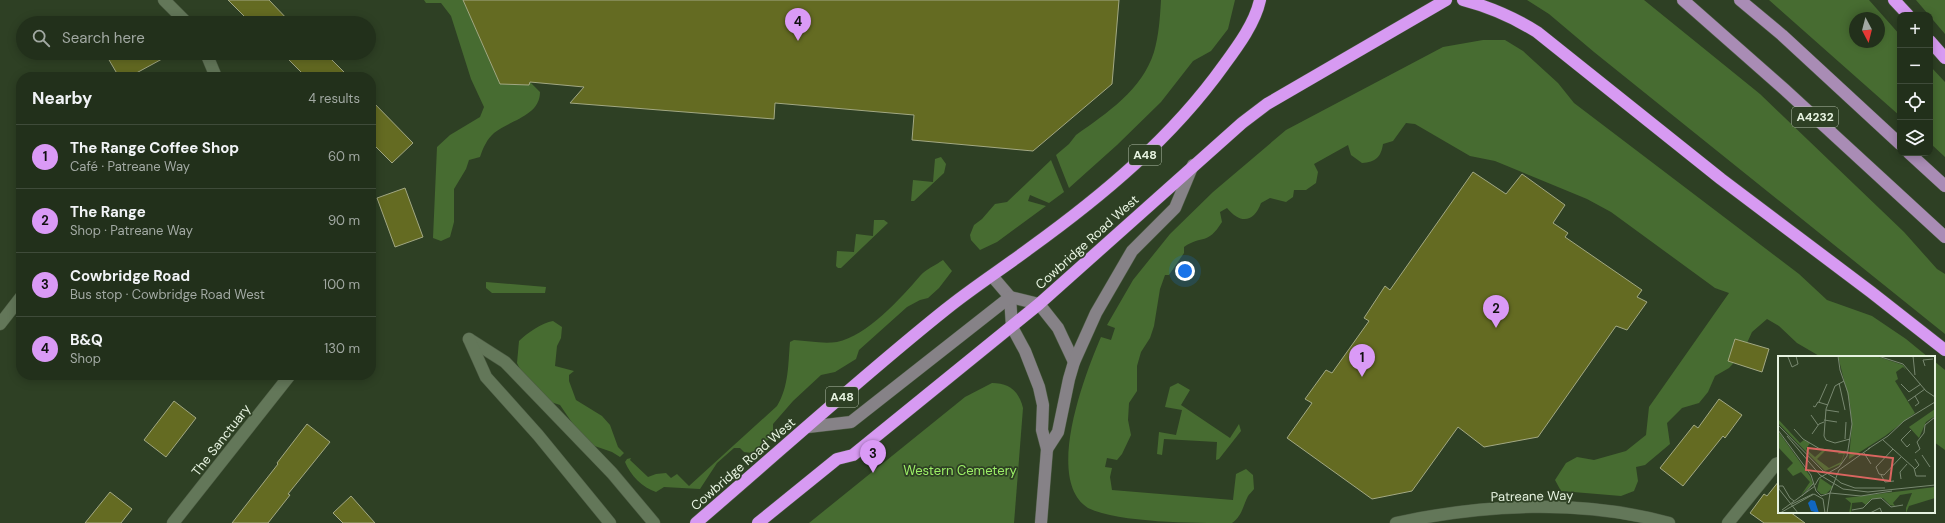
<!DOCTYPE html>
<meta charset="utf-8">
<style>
body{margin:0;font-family:"DM Sans",sans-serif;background:#2a3824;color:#f1f3f6}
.controls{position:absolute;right:12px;top:12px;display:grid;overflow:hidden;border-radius:8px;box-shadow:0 2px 10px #0003}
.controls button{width:36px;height:36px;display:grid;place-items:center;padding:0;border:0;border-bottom:1px solid #3f4b3a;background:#22301b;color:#f1f3f6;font:20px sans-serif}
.compass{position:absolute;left:1849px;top:12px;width:36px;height:36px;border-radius:50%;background:#22301b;box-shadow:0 2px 10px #0003;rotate:173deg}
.you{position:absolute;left:1185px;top:271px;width:14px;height:14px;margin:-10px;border:3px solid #fff;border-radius:50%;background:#1a73e8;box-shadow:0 0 0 6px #1a73e833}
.badge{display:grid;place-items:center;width:26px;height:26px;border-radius:50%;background:#da9af6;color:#111;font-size:13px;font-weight:700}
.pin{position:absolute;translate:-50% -33px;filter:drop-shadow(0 1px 2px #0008)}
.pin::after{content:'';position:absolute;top:21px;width:14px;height:12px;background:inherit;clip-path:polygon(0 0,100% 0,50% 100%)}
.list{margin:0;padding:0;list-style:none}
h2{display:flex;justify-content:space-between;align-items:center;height:52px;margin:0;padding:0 16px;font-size:17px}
h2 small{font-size:13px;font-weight:400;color:#a2a9a3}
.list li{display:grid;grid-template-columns:26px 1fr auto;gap:12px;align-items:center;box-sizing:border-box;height:64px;padding:0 16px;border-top:1px solid #3f4b3a}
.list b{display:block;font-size:15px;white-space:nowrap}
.list p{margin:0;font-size:13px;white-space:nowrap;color:#a2a9a3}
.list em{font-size:13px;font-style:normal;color:#a2a9a3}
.icon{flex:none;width:22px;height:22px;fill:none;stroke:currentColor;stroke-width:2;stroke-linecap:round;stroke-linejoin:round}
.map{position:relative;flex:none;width:1945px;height:523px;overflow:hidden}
.search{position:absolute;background:#22301b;box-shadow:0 2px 10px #0003;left:16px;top:16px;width:360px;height:44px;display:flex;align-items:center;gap:10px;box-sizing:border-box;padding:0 14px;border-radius:22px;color:#a2a9a3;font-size:15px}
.panel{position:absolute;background:#22301b;box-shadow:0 2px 10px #0003;left:16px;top:72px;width:360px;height:308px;border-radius:16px}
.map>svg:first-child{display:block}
.green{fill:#476c31;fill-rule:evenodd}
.building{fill:#646b22;stroke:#a2a883}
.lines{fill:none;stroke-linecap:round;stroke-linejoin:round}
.street-casing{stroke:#4c5b43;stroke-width:13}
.secondary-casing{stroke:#4c5b43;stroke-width:13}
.primary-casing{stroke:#4c5b43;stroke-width:13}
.highway-casing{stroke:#4c5b43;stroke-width:13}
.street{stroke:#637759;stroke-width:12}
.secondary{stroke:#868287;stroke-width:12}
.primary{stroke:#a98cb5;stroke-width:12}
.highway{stroke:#d79af2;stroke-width:12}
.labels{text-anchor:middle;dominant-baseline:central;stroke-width:3.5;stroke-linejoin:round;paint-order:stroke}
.shield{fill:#2e4024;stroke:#b0bda8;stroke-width:1}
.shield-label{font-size:12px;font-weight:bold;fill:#e7f3e1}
.street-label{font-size:13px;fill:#e7f3e1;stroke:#2e4024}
.park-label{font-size:13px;fill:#9df067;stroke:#2e4024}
.inset-road{fill:none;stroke:#788870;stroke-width:1}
.view{fill:#db6560;fill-opacity:0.15;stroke:#db6560;stroke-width:2}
.inset-edge{fill:none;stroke:#e7f3e1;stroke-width:2}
</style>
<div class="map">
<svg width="1945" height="523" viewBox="0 0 1945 523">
<rect width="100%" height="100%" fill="#2e4024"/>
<g class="green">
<path d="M 424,0 L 463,0 L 500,84 L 529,85 L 530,82 L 540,92 C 540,116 510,120 494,133 C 487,139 483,148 480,157 L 469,160 L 466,169 L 454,189 L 454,222 L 450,237 L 441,241 L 433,238 L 437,147 L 450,135 L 480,117 L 484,107 L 471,79 L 451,16 L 441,3 L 426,3 Z"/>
<path d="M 1161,0 L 1235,0 L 1228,29 L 1211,51 L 1193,61 L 1161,102 L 1117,145 L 1069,188 L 1056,155 L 1069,144 L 1076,135 C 1107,113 1142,90 1154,52 C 1159,35 1160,17 1161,0 Z"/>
<path d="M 1527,0 L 1644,0 L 1760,94 L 1904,232 L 1937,269 L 1945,274 L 1945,334 L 1594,52 L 1549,14 Z"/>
<path d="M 1769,0 L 1869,0 L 1900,35 L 1900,116 ZM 1855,18 L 1879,18 L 1879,42 L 1855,42 Z"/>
<path d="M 1916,0 L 1945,0 L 1945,34 Z"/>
<path d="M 1483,40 L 1505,40 L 1523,51 L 1558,83 L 1574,103 L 1799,274 L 1827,300 L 1872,316 L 1906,339 L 1928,357 L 1821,357 L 1797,343 L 1779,326 L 1767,319 L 1752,332 L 1742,354 L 1729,368 L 1715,376 L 1708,392 L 1699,403 L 1682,408 L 1667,423 L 1670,444 L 1645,465 L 1636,467 L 1638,481 L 1634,491 L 1621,496 L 1561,491 L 1555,480 L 1566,463 L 1577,457 L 1594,460 L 1626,451 L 1646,435 L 1649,407 L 1729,293 L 1715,288 L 1611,212 L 1587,199 L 1495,161 L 1470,156 L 1415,124 L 1406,123 L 1393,141 L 1383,144 C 1381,157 1376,162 1362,163 L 1351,155 L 1348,145 L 1314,164 L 1318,172 L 1316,183 L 1306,190 L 1294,190 L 1293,197 L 1286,202 L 1270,198 L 1261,203 C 1254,223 1240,224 1227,208 L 1220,212 L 1222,222 C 1207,246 1203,234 1184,247 L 1184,253 L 1169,275 L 1165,275 L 1160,289 L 1154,326 L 1150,338 L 1141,352 L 1137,366 L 1137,391 L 1129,403 L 1128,420 L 1131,435 L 1122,454 L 1117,460 L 1107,458 L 1105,467 L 1112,468 L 1110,477 L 1112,490 L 1233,500 L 1236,474 L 1246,469 L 1253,475 L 1254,489 C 1252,492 1249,494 1248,496 C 1243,506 1242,516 1232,523 C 1194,523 1120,523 1088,508 C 1044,480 1085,374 1101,337 L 1111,340 L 1115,328 L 1107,325 L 1133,280 L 1170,234 L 1213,192 L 1286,130 L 1443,47 Z"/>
<path d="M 1930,66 L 1945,82 L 1945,157 L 1930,143 Z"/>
<path d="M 941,157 L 946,164 L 944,173 L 914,201 L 911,201 L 913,180 L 933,182 L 935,159 Z"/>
<path d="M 1051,160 L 1064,192 L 1049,203 L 1030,195 L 1028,201 L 1046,206 L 997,242 L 980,250 L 971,240 L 970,235 L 974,225 L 982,219 L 995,204 L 1007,202 Z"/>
<path d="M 874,220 L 884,220 L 888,223 L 841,268 L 838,268 L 836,266 L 837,251 L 854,252 L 856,234 L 873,236 Z"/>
<path d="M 943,260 L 952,271 L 939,288 L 928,298 L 920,300 L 907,307 L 859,350 L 856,359 L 835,372 L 821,375 L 793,401 L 773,424 L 773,430 L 769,439 L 752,453 L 744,452 L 740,448 L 734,448 L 717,463 L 700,489 L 664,487 L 656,492 C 643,488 630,475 625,462 L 627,459 L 631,458 L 630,460 L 648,477 L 656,474 L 666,473 L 671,478 L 677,474 L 689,486 L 777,406 C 789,386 788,364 790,342 L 794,340 C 808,341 823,344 837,342 C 867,336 901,298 920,276 C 926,269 936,265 943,260 Z"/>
<path d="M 486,282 L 546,287 L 545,293 L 492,293 L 486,288 Z"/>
<path d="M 553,321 L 562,327 L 561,338 L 557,346 L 555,366 L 574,371 L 569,375 L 569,381 L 576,400 L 602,416 L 610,425 L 618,447 L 624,453 L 620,457 L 612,452 L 586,443 L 560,405 L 551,402 L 533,387 L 527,376 L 520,369 L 517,363 L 519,341 C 527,333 542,323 553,321 Z"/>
<path d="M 1934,361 L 1945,370 L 1945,450 L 1934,442 Z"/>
<path d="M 992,383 C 1009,383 1019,391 1023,408 L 1014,523 L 809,523 L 965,397 Z"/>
<path d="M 1178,383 L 1190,390 L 1181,405 L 1230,438 L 1239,424 L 1241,431 L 1219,459 L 1216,460 L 1217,442 L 1164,439 L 1162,455 L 1157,454 L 1159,432 L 1176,435 L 1182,410 L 1165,407 L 1170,387 Z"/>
</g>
<g class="building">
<path d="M 228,0 L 269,0 L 291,23 L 251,23 Z"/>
<path d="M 463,0 L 1119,0 L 1112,84 L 1033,151 L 912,140 L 914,115 L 775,103 L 774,119 L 570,103 L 584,87 L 530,82 L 529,85 L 500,84 Z"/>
<path d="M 105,53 L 173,53 L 129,77 L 119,77 Z"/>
<path d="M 282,53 L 325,53 L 349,77 L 306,77 Z"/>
<path d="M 371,100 L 413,143 L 392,163 L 371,142 Z"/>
<path d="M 1473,172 L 1506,194 L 1522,174 L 1565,205 L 1553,223 L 1568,233 L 1565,237 L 1642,290 L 1637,297 L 1647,302 L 1627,330 L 1616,326 L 1538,437 L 1484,447 L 1458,427 L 1412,491 L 1372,499 L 1287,438 L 1312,403 L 1305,399 L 1326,370 L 1332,373 L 1369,321 L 1364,318 L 1385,286 L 1390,290 Z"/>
<path d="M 405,188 L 423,237 L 395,247 L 377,198 Z"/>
<path d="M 1735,339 L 1769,349 L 1762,372 L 1728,361 Z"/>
<path d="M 1719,399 L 1742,415 L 1725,438 L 1723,436 L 1683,486 L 1660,468 L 1694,425 L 1698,428 Z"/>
<path d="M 174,401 L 196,418 L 166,457 L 144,440 Z"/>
<path d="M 307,424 L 330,442 L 288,494 L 290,495 L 268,523 L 232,523 L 278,464 L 277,463 Z"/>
<path d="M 1779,481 L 1779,512 L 1790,512 L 1805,523 L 1764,523 L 1750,513 L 1764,494 L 1767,496 Z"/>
<path d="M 110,492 L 132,509 L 121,523 L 85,523 Z"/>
<path d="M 351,496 L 375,523 L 343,523 L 333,513 Z"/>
</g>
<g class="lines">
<defs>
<g id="street">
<path d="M 164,0 L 187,23"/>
<path d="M 206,53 L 216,77"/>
<path d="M 0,324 L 21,297"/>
<path d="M 469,339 L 505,362 L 612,473 L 654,523"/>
<path d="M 469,339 L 486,377 L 538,435 L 610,523"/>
<path d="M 173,523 L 290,375"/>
<path d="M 1396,523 C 1483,504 1581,499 1669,523"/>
<path d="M 1728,523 L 1776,464 L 1779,463"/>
</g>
<g id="secondary">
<path d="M 992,276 L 1010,297 L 1012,327 L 1025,351 L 1039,387 L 1043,405 L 1042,430 L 1047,449 L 1041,523"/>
<path d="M 808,427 L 851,422 L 1010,297 L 1039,304 L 1058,328 L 1074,362"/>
<path d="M 1047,449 L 1058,432 L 1069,379 L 1074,362 L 1096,313 L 1132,251 L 1175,208 L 1193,165"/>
</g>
<g id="primary">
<path d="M 1683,0 L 1784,89 L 1945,237"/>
<path d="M 1740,0 L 1782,35 L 1900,144"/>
<path d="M 1909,153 L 1945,186"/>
</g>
<g id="highway">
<path d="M 1463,0 C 1490,7 1513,17 1537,32 L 1721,179 L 1871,292 L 1945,350"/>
<path d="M 1894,0 L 1908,15"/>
<path d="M 1930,41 L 1945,58"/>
<path d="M 696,523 C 779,452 860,378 945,310 C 972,288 1002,269 1030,248 C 1102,196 1172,138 1224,65 C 1238,46 1255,23 1260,0"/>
<path d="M 758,523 L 837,459 L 853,455 L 1039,304 L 1242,123 L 1267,104 L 1446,0"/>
</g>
</defs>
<use href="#street" class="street-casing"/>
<use href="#secondary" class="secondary-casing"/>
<use href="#primary" class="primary-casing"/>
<use href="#highway" class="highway-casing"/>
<use href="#street" class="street"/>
<use href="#secondary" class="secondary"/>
<use href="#primary" class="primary"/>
<use href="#highway" class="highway"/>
</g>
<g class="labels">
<g class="shield">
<rect x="1792" y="107" width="46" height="20" rx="3"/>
<rect x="1129" y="145" width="32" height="20" rx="3"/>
<rect x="826" y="387" width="32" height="20" rx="3"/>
</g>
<g class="shield-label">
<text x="1815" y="117">A4232</text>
<text x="1145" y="155">A48</text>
<text x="842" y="397">A48</text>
</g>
<g class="street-label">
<text transform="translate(1087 242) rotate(-42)">Cowbridge Road West</text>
<text transform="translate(221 440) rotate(-52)">The Sanctuary</text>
<text transform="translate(743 464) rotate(-41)">Cowbridge Road West</text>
<text transform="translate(1532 496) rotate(-1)">Patreane Way</text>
</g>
<g class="park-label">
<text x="960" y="470">Western Cemetery</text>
</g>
</g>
<g transform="translate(1778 356)">
<rect width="157" height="157" fill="#2e4024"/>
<path d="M 60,0 L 98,0 L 125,9 L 128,14 L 125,11 L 118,16 L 120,23 L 117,25 L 137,57 L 107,80 L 71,103 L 74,68 L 72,48 ZM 157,53 L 157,60 L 148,66 L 141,82 L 131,71 ZM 0,63 L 22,87 L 26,84 L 32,87 L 28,93 L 37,101 L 44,95 L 47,95 L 39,103 L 51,112 L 63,106 L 66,98 L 60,98 L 61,96 L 67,97 L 63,108 L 47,115 L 0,67 ZM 0,75 L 32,120 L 35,128 L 23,139 L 32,126 L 23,116 L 15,120 L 9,113 L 15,107 L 0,91 ZM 42,122 L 55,131 L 48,138 L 43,138 L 39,134 ZM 157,131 L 157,142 L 131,150 L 128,157 L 128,152 L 134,137 L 122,139 L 115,147 L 117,150 L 112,149 L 105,142 L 93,143 L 88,149 L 84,146 L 74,147 L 73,157 L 71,157 L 73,147 L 67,142 Z" fill="#476c31"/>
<path d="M 33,144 L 37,145 L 41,157 L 33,155 L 30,147 Z" fill="#1167c1"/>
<path class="inset-road" d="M 60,0 L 62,14 L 70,37 L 74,68 L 69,100 L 61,111M 100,0 L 125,8 L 148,35 L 157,41M 135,0 L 137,19M 10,1 L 14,11 L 20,8 L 18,0M 147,10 L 145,4 L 155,3M 66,25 L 57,30 L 48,53 L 46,80 L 48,84 L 57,87 L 72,83M 61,27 L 67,54M 123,28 L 131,36 L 143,28M 137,40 L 141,47 L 137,50M 130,45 L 147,33M 41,46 L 49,28M 35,50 L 37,51 L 40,46 L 50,49M 48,54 L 61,56M 33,59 L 40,69M 46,64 L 59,66M 0,69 L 45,115 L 57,122M 16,73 L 25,83 L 42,93 L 70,96M 0,74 L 33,119 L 38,135 L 43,140 L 52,137 L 61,114 L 92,92M 34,78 L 41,68 L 46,66M 9,80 L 42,119 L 65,133 L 90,136 L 157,129M 67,83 L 68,66M 105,84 L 136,112 L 138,120 L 148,120M 132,88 L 129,91 L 123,84 L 133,74M 90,93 L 110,80 L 126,65 L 157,46M 115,93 L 98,111 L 101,118 L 106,119 L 123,101M 86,97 L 93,108M 137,97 L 142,93 L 139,86 L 146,77 L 147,69 L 157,61M 144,99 L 152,111M 137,113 L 141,109 L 137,103M 103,119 L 107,126 L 116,125M 57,122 L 63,127 L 77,132 L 107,132M 123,123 L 122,116 L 129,108M 37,129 L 41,122 L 61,111M 24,140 L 36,127M 16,145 L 12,142 L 5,130 L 1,130 L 1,133 L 20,157M 14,148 L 35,138M 4,154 L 37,130M 74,154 L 85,152 L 94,143 L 103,142 L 113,151 L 125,149M 2,157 L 36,138 L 45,143 L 47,157M 49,157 L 52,137 L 83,140 L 114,135M 92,157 L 102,152 L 104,157"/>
<path class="view" d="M 30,92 L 115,102 L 112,125 L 28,114 Z"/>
<rect width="157" height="157" class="inset-edge"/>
</g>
</svg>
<div class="controls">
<button>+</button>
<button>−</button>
<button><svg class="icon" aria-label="locate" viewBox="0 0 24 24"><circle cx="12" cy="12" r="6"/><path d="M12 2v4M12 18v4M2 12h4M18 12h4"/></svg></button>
<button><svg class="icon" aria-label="layers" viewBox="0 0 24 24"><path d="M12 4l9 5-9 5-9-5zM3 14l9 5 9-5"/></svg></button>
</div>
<svg class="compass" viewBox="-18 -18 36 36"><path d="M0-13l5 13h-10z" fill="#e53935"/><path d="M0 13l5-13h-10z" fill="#a2a9a3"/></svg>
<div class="you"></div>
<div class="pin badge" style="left:1362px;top:377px">1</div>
<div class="pin badge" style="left:1496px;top:328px">2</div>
<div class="pin badge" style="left:873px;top:473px">3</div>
<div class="pin badge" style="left:798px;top:41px">4</div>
<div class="search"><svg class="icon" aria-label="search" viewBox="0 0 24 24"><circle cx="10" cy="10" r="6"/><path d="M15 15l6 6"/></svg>Search here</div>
<section class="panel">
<h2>Nearby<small>4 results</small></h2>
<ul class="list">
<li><span class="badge">1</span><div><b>The Range Coffee Shop</b><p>Café · Patreane Way</p></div><em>60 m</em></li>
<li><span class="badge">2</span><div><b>The Range</b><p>Shop · Patreane Way</p></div><em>90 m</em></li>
<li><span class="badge">3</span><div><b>Cowbridge Road</b><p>Bus stop · Cowbridge Road West</p></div><em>100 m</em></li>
<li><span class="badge">4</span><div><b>B&amp;Q</b><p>Shop</p></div><em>130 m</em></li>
</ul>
</section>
</div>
